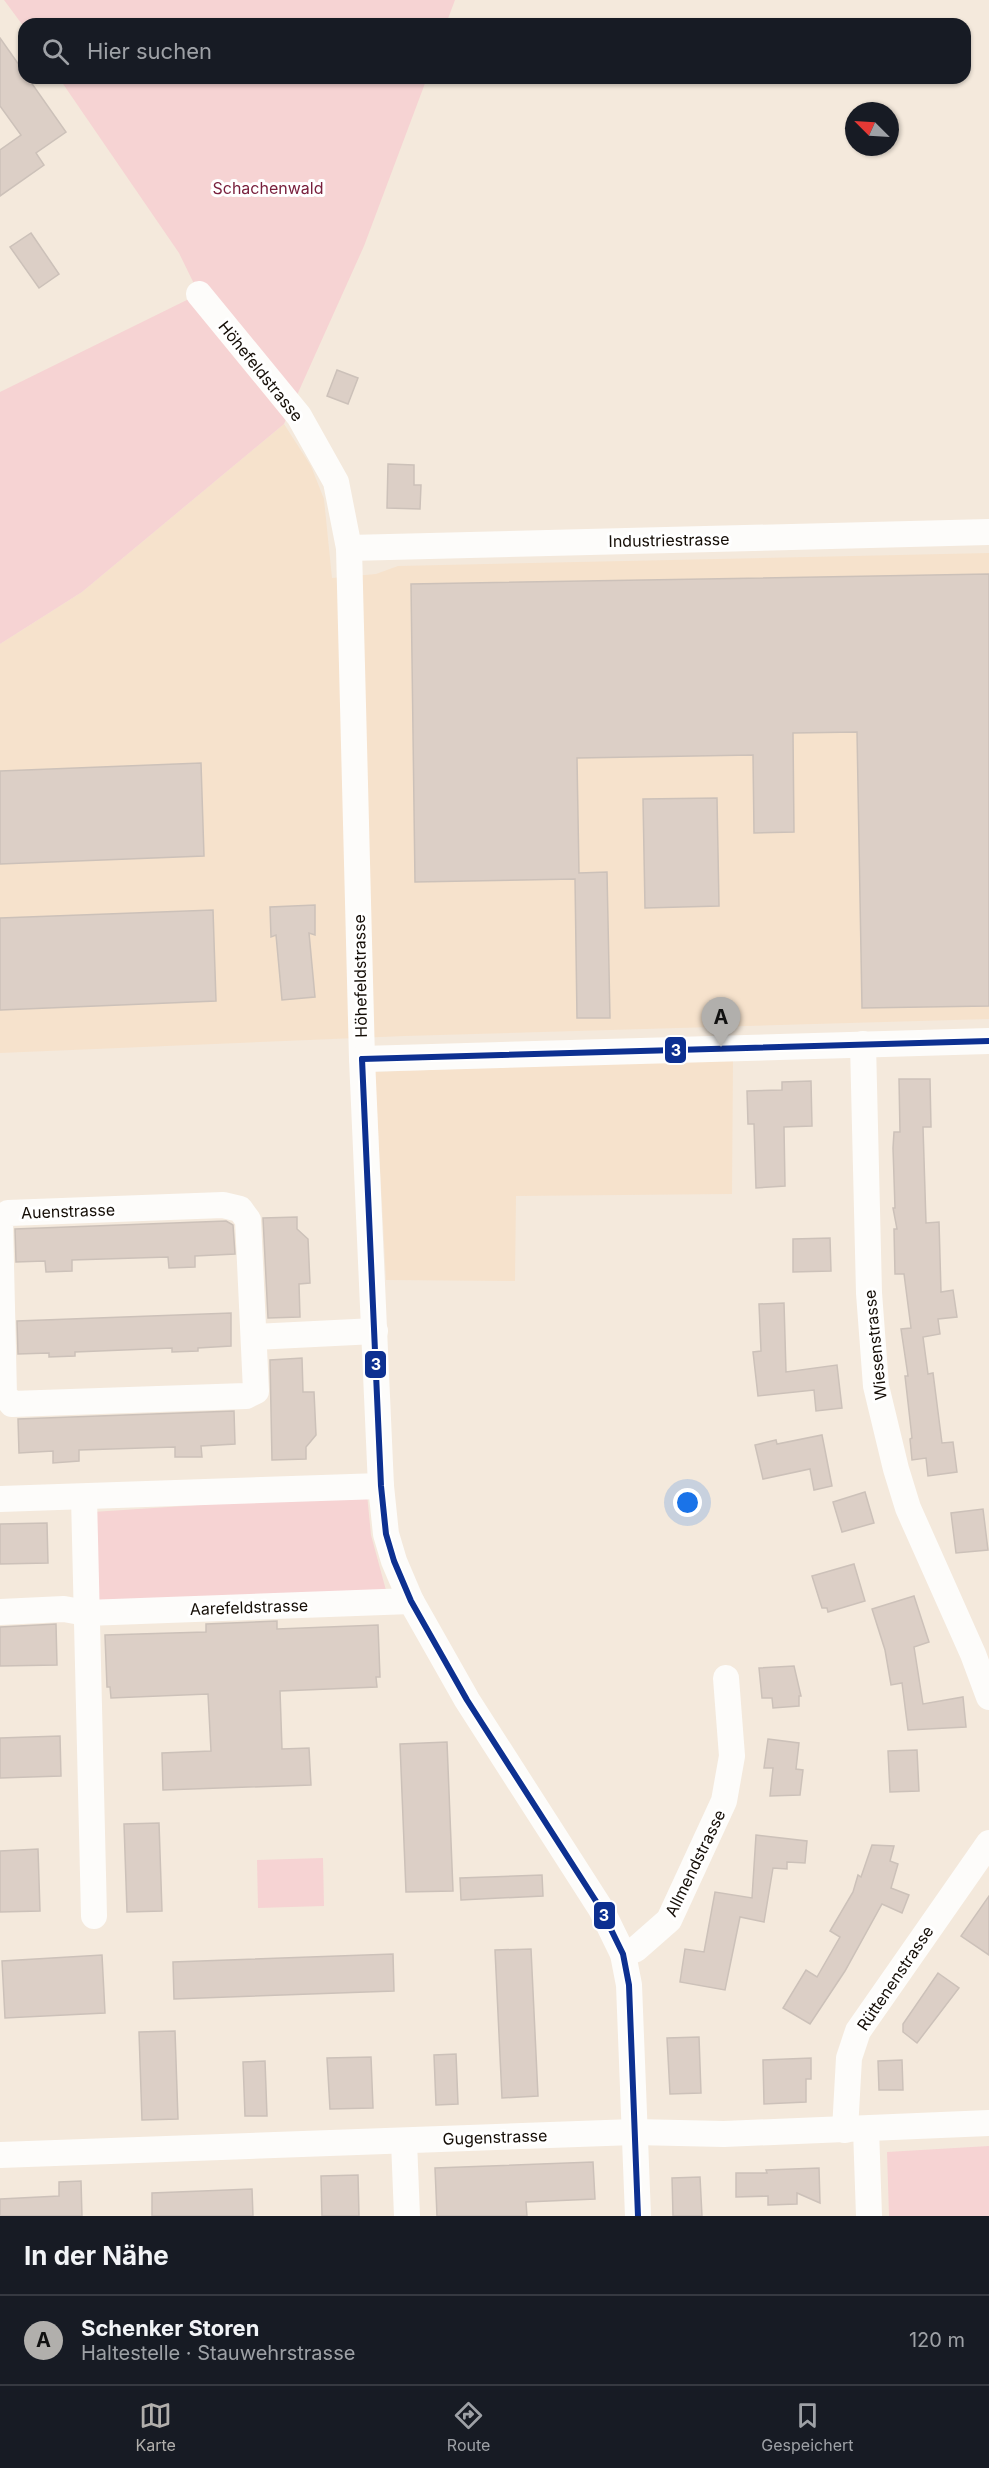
<!DOCTYPE html>
<html lang="de">
<meta charset="utf-8">
<style>
body{margin:0;font-family:Inter,sans-serif;background:#242831;color:#f1f3f6}
.compass{position:absolute;left:845px;top:102px;width:54px;height:54px;border-radius:50%;background:#171b24;box-shadow:0 2px 4px #0004;rotate:294deg}
.you{position:absolute;left:688px;top:1503px;width:21px;height:21px;margin:-15px;border:4px solid #fff;border-radius:50%;background:#1a73e8;box-shadow:0 0 0 9px #1a73e833}
.badge{display:grid;place-items:center;width:39px;height:39px;border-radius:50%;background:#b1afac;color:#111;font-size:20px;font-weight:700}
.pin{position:absolute;translate:-50% -50px;filter:drop-shadow(0 2px 3px #0008)}
.pin::after{content:'';position:absolute;top:32px;width:21px;height:18px;background:inherit;clip-path:polygon(0 0,100% 0,50% 100%)}
.list{margin:0;padding:0;list-style:none}
h2{display:flex;justify-content:space-between;align-items:center;height:78px;margin:0;padding:0 24px;font-size:26px}
h2 small{font-size:20px;font-weight:400;color:#9ea1a6}
.list li{display:grid;grid-template-columns:39px 1fr auto;gap:18px;align-items:center;box-sizing:border-box;height:90px;padding:0 24px;border-top:2px solid #363941}
.list b{display:block;font-size:22px;white-space:nowrap}
.list p{margin:0;font-size:20px;white-space:nowrap;color:#9ea1a6}
.list em{font-size:20px;font-style:normal;color:#9ea1a6}
.icon{flex:none;width:33px;height:33px;fill:none;stroke:currentColor;stroke-width:2;stroke-linecap:round;stroke-linejoin:round}
.map{position:relative;flex:none;width:989px;height:2216px;overflow:hidden}
.search{position:absolute;background:#171b24;box-shadow:0 2px 4px #0004;left:18px;right:18px;top:18px;height:66px;display:flex;align-items:center;gap:15px;box-sizing:border-box;padding:0 21px;border-radius:18px;color:#9ea1a6;font-size:22px}
.sheet{height:168px;background:#171b24}
nav{display:flex;justify-content:space-around;align-items:center;box-sizing:border-box;height:84px;border-top:2px solid #363941;background:#171b24;font-size:16px;color:#9ea1a6}
nav a{display:grid;justify-items:center;gap:3px}
nav .on{color:#b1afac}
.map>svg:first-child{display:block}
.built{fill:#f6e2cc}
.green{fill:#f6d3d3}
.building{fill:#dccfc6;stroke:#ccc1b9;stroke-width:1.5}
.lines{fill:none;stroke-linecap:round;stroke-linejoin:round}
.minor{stroke:#fdfcfa;stroke-width:26}
.bus-1-casing{stroke:#fff;stroke-width:10}
.bus-1{stroke:#0d3091;stroke-width:6}
.labels{text-anchor:middle;dominant-baseline:central;stroke-width:6;stroke-linejoin:round;paint-order:stroke}
.park-label{font-size:16px;fill:#79203d;stroke:#fff}
.street-label{font-size:16px;fill:#150e07;stroke:#fff}
.line-badge{stroke:#fff;stroke-width:2}
.badge-label{font-size:16px;text-anchor:middle;font-weight:bold;fill:#fff}
</style>
<div class="map">
<svg width="989" height="2216" viewBox="0 0 989 2216">
<rect width="100%" height="100%" fill="#f4e9dc"/>
<g class="built">
<path d="M 284,424 L 311,466 L 324,499 L 332,578 L 376,574 L 398,566 L 989,553 L 989,1019 L 405,1036 L 0,1053 L 0,644 L 82,592 Z"/>
<path d="M 733,1059 L 732,1194 L 516,1196 L 515,1281 L 386,1280 L 375,1072 Z"/>
</g>
<g class="green">
<path d="M 4,0 L 455,0 L 446,24 L 24,24 L 24,27 Z"/>
<path d="M 59,78 L 427,78 L 364,246 L 284,424 L 82,592 L 0,644 L 0,392 L 199,294 L 179,253 Z"/>
<path d="M 367,1494 L 371,1535 L 387,1594 L 95,1602 L 93,1512 Z"/>
<path d="M 323,1858 L 324,1906 L 258,1908 L 257,1860 Z"/>
<path d="M 989,2146 L 989,2216 L 889,2216 L 887,2152 Z"/>
</g>
<g class="building">
<path d="M 0,38 L 24,72 L 24,78 L 28,78 L 66,132 L 36,153 L 44,165 L 0,196 L 0,150 L 21,135 L 0,106 Z"/>
<path d="M 31,233 L 59,274 L 39,288 L 10,247 Z"/>
<path d="M 337,370 L 358,378 L 348,404 L 327,396 Z"/>
<path d="M 388,464 L 414,465 L 414,485 L 421,485 L 420,509 L 387,508 Z"/>
<path d="M 989,574 L 989,1006 L 862,1008 L 857,732 L 793,733 L 794,832 L 754,833 L 753,755 L 577,758 L 579,873 L 607,872 L 610,1018 L 577,1018 L 575,879 L 415,882 L 411,584 Z"/>
<path d="M 201,763 L 204,856 L 0,864 L 0,771 Z"/>
<path d="M 717,798 L 719,906 L 645,908 L 643,799 Z"/>
<path d="M 315,905 L 315,935 L 309,933 L 315,997 L 282,1000 L 276,935 L 271,937 L 270,907 Z"/>
<path d="M 213,910 L 216,1001 L 0,1010 L 0,918 Z"/>
<path d="M 899,1079 L 930,1079 L 931,1127 L 923,1127 L 926,1223 L 939,1222 L 941,1292 L 953,1290 L 957,1317 L 938,1319 L 940,1334 L 923,1337 L 928,1374 L 933,1373 L 942,1443 L 953,1442 L 957,1472 L 928,1476 L 926,1458 L 912,1460 L 910,1439 L 912,1438 L 905,1376 L 908,1376 L 901,1329 L 911,1328 L 904,1274 L 895,1274 L 894,1229 L 897,1229 L 893,1208 L 895,1208 L 893,1148 L 894,1132 L 900,1132 Z"/>
<path d="M 811,1081 L 812,1126 L 784,1127 L 785,1186 L 756,1188 L 754,1124 L 748,1124 L 747,1091 L 782,1090 L 782,1082 Z"/>
<path d="M 297,1217 L 297,1229 L 308,1239 L 310,1283 L 299,1284 L 300,1317 L 268,1318 L 263,1218 Z"/>
<path d="M 226,1221 L 233,1225 L 235,1254 L 195,1256 L 195,1267 L 169,1268 L 168,1257 L 72,1260 L 72,1271 L 46,1272 L 45,1261 L 16,1262 L 15,1229 Z"/>
<path d="M 830,1238 L 831,1271 L 793,1272 L 793,1239 Z"/>
<path d="M 784,1303 L 786,1372 L 837,1365 L 842,1408 L 816,1411 L 814,1390 L 758,1396 L 753,1352 L 761,1351 L 759,1304 Z"/>
<path d="M 231,1313 L 231,1346 L 198,1348 L 198,1351 L 172,1352 L 172,1348 L 75,1352 L 75,1356 L 49,1357 L 49,1353 L 18,1354 L 17,1321 Z"/>
<path d="M 302,1358 L 303,1392 L 314,1392 L 316,1435 L 306,1447 L 306,1459 L 272,1460 L 270,1360 Z"/>
<path d="M 234,1411 L 235,1444 L 201,1446 L 202,1457 L 175,1457 L 175,1447 L 79,1450 L 79,1461 L 53,1463 L 53,1451 L 19,1453 L 18,1419 Z"/>
<path d="M 822,1435 L 832,1486 L 814,1490 L 810,1469 L 763,1479 L 755,1445 L 776,1440 L 777,1444 Z"/>
<path d="M 865,1492 L 874,1523 L 842,1532 L 833,1502 Z"/>
<path d="M 983,1509 L 988,1550 L 956,1553 L 951,1513 Z"/>
<path d="M 47,1523 L 48,1563 L 0,1564 L 0,1524 Z"/>
<path d="M 854,1564 L 865,1601 L 828,1612 L 827,1608 L 822,1608 L 812,1576 Z"/>
<path d="M 914,1596 L 929,1642 L 914,1647 L 923,1704 L 963,1697 L 966,1727 L 908,1730 L 902,1683 L 891,1685 L 885,1650 L 872,1609 Z"/>
<path d="M 277,1621 L 277,1629 L 378,1625 L 380,1677 L 376,1677 L 377,1687 L 280,1691 L 282,1749 L 309,1748 L 311,1785 L 163,1790 L 162,1753 L 211,1751 L 208,1694 L 111,1698 L 110,1687 L 107,1687 L 105,1635 L 206,1632 L 206,1624 Z"/>
<path d="M 56,1624 L 57,1665 L 0,1666 L 0,1627 Z"/>
<path d="M 794,1666 L 801,1696 L 799,1696 L 799,1706 L 773,1708 L 772,1698 L 762,1698 L 759,1668 Z"/>
<path d="M 60,1736 L 61,1776 L 0,1778 L 0,1738 Z"/>
<path d="M 768,1739 L 799,1743 L 796,1769 L 803,1770 L 800,1795 L 770,1796 L 773,1768 L 764,1768 Z"/>
<path d="M 447,1742 L 453,1891 L 406,1892 L 400,1744 Z"/>
<path d="M 917,1750 L 919,1791 L 890,1792 L 888,1751 Z"/>
<path d="M 159,1823 L 162,1911 L 127,1912 L 124,1824 Z"/>
<path d="M 756,1835 L 807,1841 L 805,1863 L 787,1862 L 787,1869 L 773,1868 L 764,1922 L 740,1917 L 725,1990 L 680,1982 L 685,1949 L 704,1952 L 715,1892 L 752,1898 Z"/>
<path d="M 872,1845 L 894,1846 L 890,1861 L 898,1864 L 891,1888 L 909,1895 L 902,1913 L 882,1904 L 845,1971 L 810,2024 L 783,2008 L 806,1970 L 817,1977 L 840,1937 L 830,1931 L 853,1892 L 858,1875 L 861,1877 Z"/>
<path d="M 38,1849 L 40,1911 L 0,1912 L 0,1851 Z"/>
<path d="M 542,1875 L 543,1896 L 461,1900 L 460,1878 Z"/>
<path d="M 989,1896 L 989,1955 L 961,1936 Z"/>
<path d="M 531,1949 L 538,2096 L 502,2098 L 495,1950 Z"/>
<path d="M 393,1954 L 394,1991 L 174,1999 L 173,1962 Z"/>
<path d="M 102,1955 L 105,2013 L 5,2018 L 2,1961 Z"/>
<path d="M 938,1973 L 959,1988 L 917,2043 L 903,2032 L 903,2024 Z"/>
<path d="M 175,2031 L 178,2119 L 142,2120 L 139,2032 Z"/>
<path d="M 699,2037 L 701,2093 L 670,2094 L 667,2038 Z"/>
<path d="M 456,2054 L 458,2104 L 436,2105 L 434,2055 Z"/>
<path d="M 371,2057 L 373,2108 L 330,2109 L 327,2058 Z"/>
<path d="M 811,2058 L 811,2079 L 806,2079 L 806,2102 L 764,2104 L 763,2060 Z"/>
<path d="M 902,2060 L 903,2090 L 879,2090 L 878,2061 Z"/>
<path d="M 265,2061 L 267,2116 L 245,2116 L 243,2062 Z"/>
<path d="M 593,2162 L 595,2199 L 526,2202 L 527,2216 L 437,2216 L 435,2168 Z"/>
<path d="M 819,2168 L 820,2203 L 797,2193 L 797,2204 L 768,2205 L 768,2196 L 736,2197 L 736,2173 L 767,2173 L 766,2170 Z"/>
<path d="M 358,2175 L 359,2216 L 322,2216 L 321,2176 Z"/>
<path d="M 700,2177 L 702,2216 L 673,2216 L 672,2178 Z"/>
<path d="M 81,2181 L 82,2216 L 0,2216 L 0,2199 L 59,2196 L 59,2182 Z"/>
<path d="M 252,2189 L 253,2216 L 152,2216 L 152,2193 Z"/>
</g>
<g class="lines">
<g class="minor">
<path d="M 199,294 L 299,416 L 336,482 L 349,548 L 362,1059 L 381,1486 L 386,1534 L 394,1561 L 411,1601 L 467,1700 L 601,1909 L 623,1954 L 629,1985 L 638,2216"/>
<path d="M 349,548 L 989,532"/>
<path d="M 863,1044 L 869,1293 L 876,1386 L 896,1469 L 908,1508 L 973,1654 L 989,1697"/>
<path d="M 362,1059 L 989,1041"/>
<path d="M 223,1205 L 240,1209 L 248,1220 L 256,1391 L 246,1396 L 12,1404 L 4,1395 L 0,1221 L 8,1213 Z"/>
<path d="M 254,1337 L 375,1331"/>
<path d="M 84,1497 L 94,1916"/>
<path d="M 0,1499 L 381,1486"/>
<path d="M 0,1612 L 64,1609 L 86,1613 L 411,1601"/>
<path d="M 623,1954 L 636,1949 L 669,1920 L 724,1801 L 732,1756 L 726,1678"/>
<path d="M 866,2129 L 869,2216"/>
<path d="M 845,2130 L 849,2058 L 858,2031 L 989,1843"/>
<path d="M 404,2141 L 407,2216"/>
<path d="M 0,2155 L 634,2132 L 724,2134 L 989,2123"/>
</g>
<defs>
<g id="bus-1">
<path d="M 362,1059 L 381,1486 L 386,1534 L 394,1561 L 411,1601 L 467,1700 L 601,1909 L 623,1954 L 629,1985 L 638,2216"/>
<path d="M 362,1059 L 989,1041"/>
</g>
</defs>
<use href="#bus-1" class="bus-1-casing"/>
<use href="#bus-1" class="bus-1"/>
</g>
<g class="labels">
<g class="park-label">
<text x="268" y="188">Schachenwald</text>
</g>
<g class="street-label">
<text transform="translate(261 371) rotate(51)">Höhefeldstrasse</text>
<text transform="translate(669 540) rotate(-1)">Industriestrasse</text>
<text transform="translate(360 976) rotate(-91)">Höhefeldstrasse</text>
<text transform="translate(68 1211) rotate(-2)">Auenstrasse</text>
<text transform="translate(875 1345) rotate(-96)">Wiesenstrasse</text>
<text transform="translate(249 1607) rotate(-2)">Aarefeldstrasse</text>
<text transform="translate(695 1863) rotate(-64)">Allmendstrasse</text>
<text transform="translate(895 1978) rotate(-56)">Rüttenenstrasse</text>
<text transform="translate(495 2137) rotate(-2)">Gugenstrasse</text>
</g>
</g>
<g class="line-badge">
<rect x="664" y="1036" width="23" height="28" rx="6" fill="#0d3091"/>
<rect x="364" y="1350" width="23" height="29" rx="6" fill="#0d3091"/>
<rect x="593" y="1901" width="23" height="29" rx="6" fill="#0d3091"/>
</g>
<g class="badge-label">
<text x="676" y="1056">3</text>
<text x="376" y="1370">3</text>
<text x="604" y="1921">3</text>
</g>
</svg>
<svg class="compass" viewBox="-18 -18 36 36"><path d="M0-13l5 13h-10z" fill="#e53935"/><path d="M0 13l5-13h-10z" fill="#9ea1a6"/></svg>
<div class="you"></div>
<div class="pin badge" style="left:721px;top:1047px">A</div>
<div class="search"><svg class="icon" aria-label="search" viewBox="0 0 24 24"><circle cx="10" cy="10" r="6"/><path d="M15 15l6 6"/></svg>Hier suchen</div>
</div>
<section class="sheet">
<h2>In der Nähe<small></small></h2>
<ul class="list">
<li><span class="badge">A</span><div><b>Schenker Storen</b><p>Haltestelle · Stauwehrstrasse</p></div><em>120 m</em></li>
</ul>
</section>
<nav>
<a class="on"><svg class="icon" aria-label="map" viewBox="0 0 24 24"><path d="M3 6l6-2 6 2 6-2v14l-6 2-6-2-6 2zM9 4v14M15 6v14"/></svg>Karte</a>
<a><svg class="icon" aria-label="directions" viewBox="0 0 24 24"><path d="M12 3l9 9-9 9-9-9zM9 14v-3h6M13 9l2 2-2 2"/></svg>Route</a>
<a><svg class="icon" aria-label="saved" viewBox="0 0 24 24"><path d="M7 4h10v16l-5-4-5 4z"/></svg>Gespeichert</a>
</nav>
